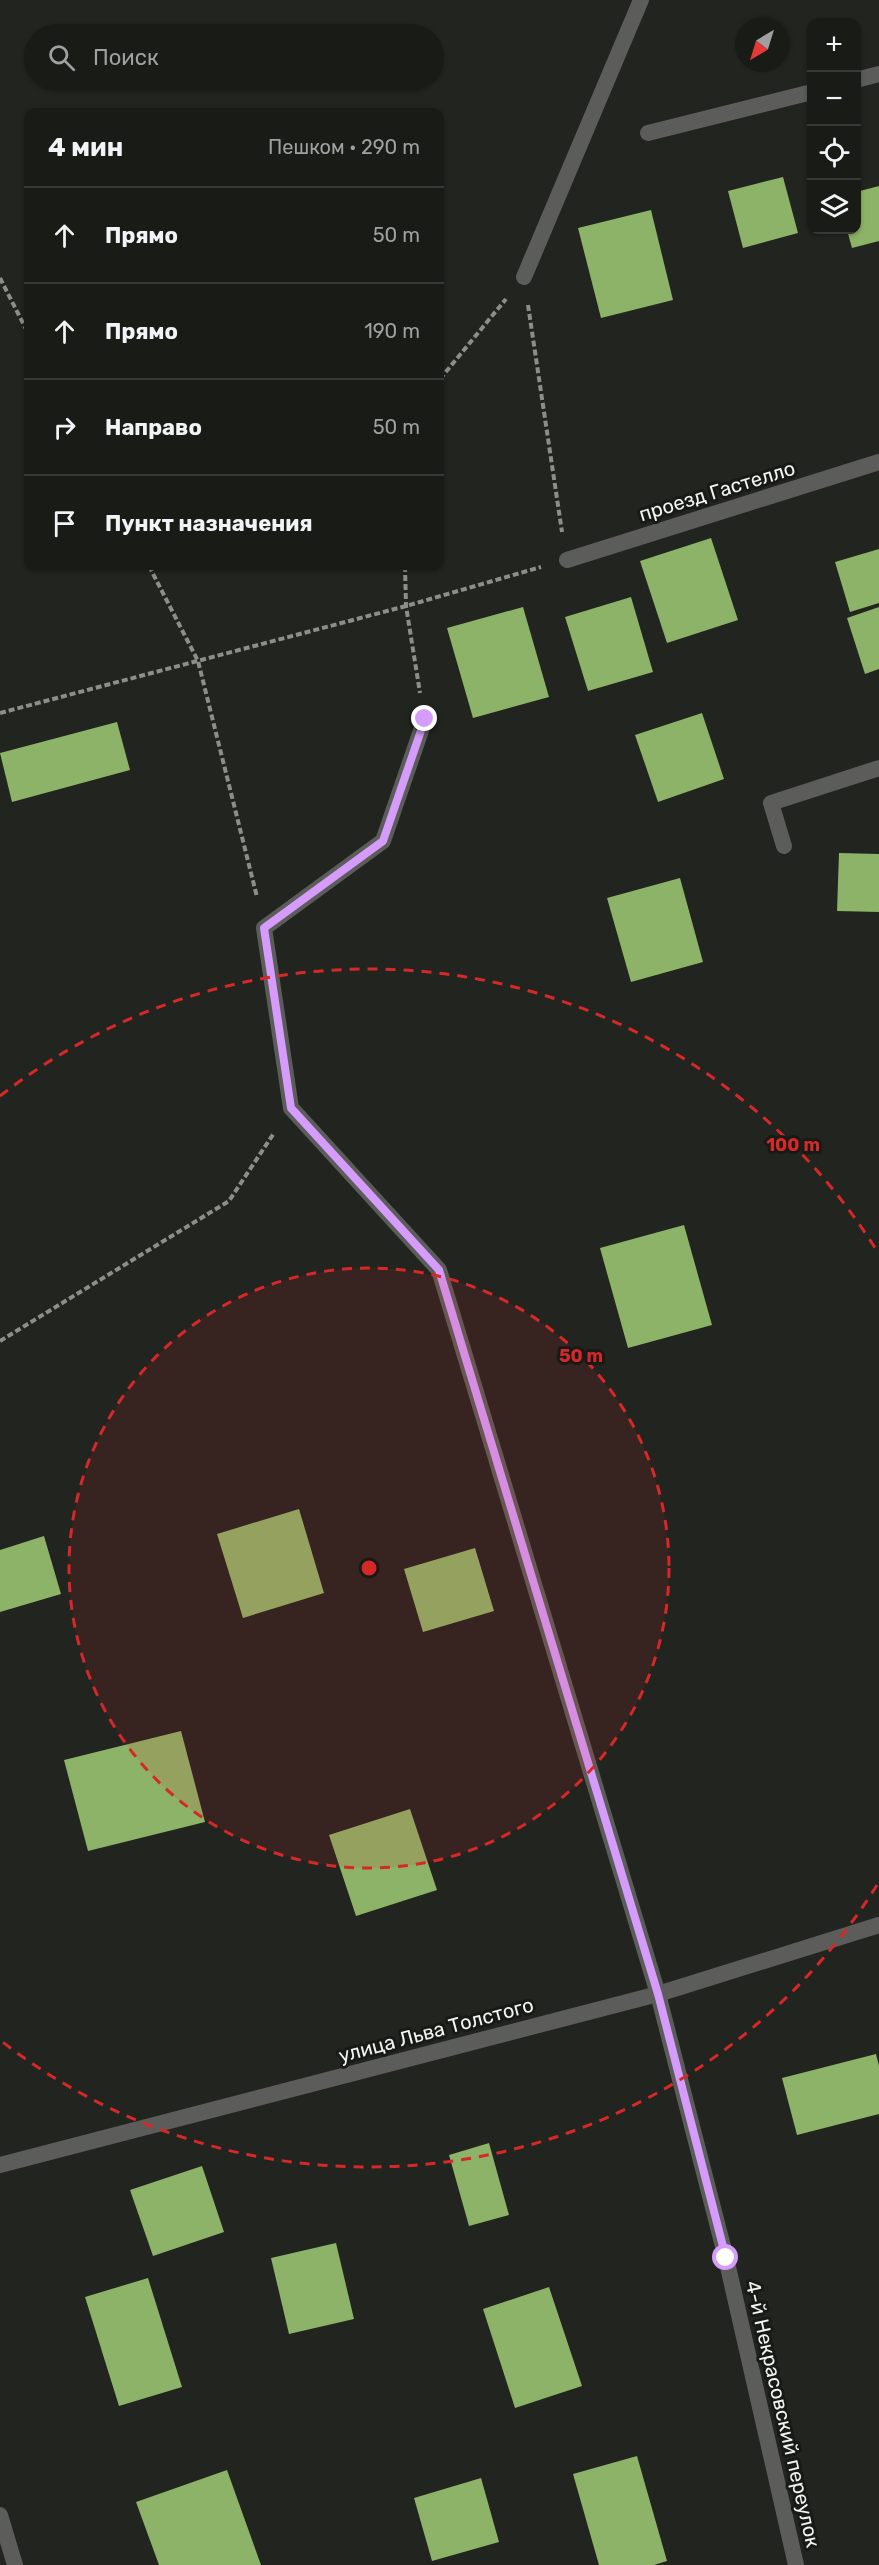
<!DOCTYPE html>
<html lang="ru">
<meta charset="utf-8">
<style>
body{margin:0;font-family:Rubik,sans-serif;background:#222420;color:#f1f3f6}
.controls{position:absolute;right:18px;top:18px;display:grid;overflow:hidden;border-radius:12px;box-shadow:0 2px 4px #0004}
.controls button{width:54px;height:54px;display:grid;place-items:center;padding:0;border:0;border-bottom:2px solid #373936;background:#191b17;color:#f1f3f6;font:30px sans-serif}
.compass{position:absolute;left:735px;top:18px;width:54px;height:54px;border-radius:50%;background:#191b17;box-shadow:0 2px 4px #0004;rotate:218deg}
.stop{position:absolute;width:18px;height:18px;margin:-14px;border:4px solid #d59cfb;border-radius:50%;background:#fff}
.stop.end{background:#d59cfb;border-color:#fff;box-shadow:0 2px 6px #0008}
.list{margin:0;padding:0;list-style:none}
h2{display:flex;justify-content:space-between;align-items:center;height:78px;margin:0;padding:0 24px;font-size:26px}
h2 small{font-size:20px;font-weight:400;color:#9fa1a1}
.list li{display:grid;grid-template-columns:39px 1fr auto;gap:18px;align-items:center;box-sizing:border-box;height:96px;padding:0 24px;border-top:2px solid #373936}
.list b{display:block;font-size:22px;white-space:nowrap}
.list em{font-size:20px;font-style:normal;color:#9fa1a1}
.icon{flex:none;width:33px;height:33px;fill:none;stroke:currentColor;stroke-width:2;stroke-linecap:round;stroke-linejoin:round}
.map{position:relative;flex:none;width:879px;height:2565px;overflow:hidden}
.search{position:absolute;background:#191b17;box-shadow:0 2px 4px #0004;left:24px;top:24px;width:420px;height:66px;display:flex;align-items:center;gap:15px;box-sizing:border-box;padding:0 21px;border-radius:33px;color:#9fa1a1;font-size:22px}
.panel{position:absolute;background:#191b17;box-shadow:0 2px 4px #0004;left:24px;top:108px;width:420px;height:462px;border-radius:12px}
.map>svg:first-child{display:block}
.building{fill:#8cb367}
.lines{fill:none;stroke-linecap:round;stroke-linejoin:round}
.path{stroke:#8c8e8a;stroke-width:4;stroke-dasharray:6 3;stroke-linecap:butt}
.service{stroke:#5c5d5b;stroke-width:16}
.minor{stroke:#5c5d5b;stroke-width:16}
.route{stroke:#d59cfb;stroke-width:8}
.ring{fill:none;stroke:#d62828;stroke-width:3;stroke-dasharray:10 8}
.labels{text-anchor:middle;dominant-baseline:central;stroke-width:6;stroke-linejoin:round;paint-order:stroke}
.street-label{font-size:20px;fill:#f4f5f2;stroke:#181a16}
.centre{fill:#d62828;stroke:#181a16;stroke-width:3}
.ring-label{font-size:18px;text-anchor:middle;font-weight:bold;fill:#d62828;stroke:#181a16;stroke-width:6;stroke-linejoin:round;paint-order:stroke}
</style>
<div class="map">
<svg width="879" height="2565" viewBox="0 0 879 2565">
<rect width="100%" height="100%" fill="#21241f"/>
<g class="building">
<path d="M 783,177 L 798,233 L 743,248 L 728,191 Z"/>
<path d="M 879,186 L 879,241 L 852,248 L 847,230 L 856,230 L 856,192 Z"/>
<path d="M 651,210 L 673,300 L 601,318 L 578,228 Z"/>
<path d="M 711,538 L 738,620 L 667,643 L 640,561 Z"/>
<path d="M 879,549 L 879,603 L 850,612 L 835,562 Z"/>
<path d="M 631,597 L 653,672 L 588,691 L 565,617 Z"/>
<path d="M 523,607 L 549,697 L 473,718 L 447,628 Z"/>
<path d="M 879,607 L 879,669 L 865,674 L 847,618 Z"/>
<path d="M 702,713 L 724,779 L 658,802 L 635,735 Z"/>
<path d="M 117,722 L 130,770 L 12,802 L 0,753 Z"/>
<path d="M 839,853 L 879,854 L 879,912 L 837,911 Z"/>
<path d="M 680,878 L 703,962 L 631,982 L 607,898 Z"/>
<path d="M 684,1225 L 712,1325 L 628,1348 L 600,1248 Z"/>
<path d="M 299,1509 L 324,1593 L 243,1618 L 217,1534 Z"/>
<path d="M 44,1536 L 61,1594 L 0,1612 L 0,1550 Z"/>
<path d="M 475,1548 L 494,1611 L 423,1632 L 404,1569 Z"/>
<path d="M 181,1731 L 205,1822 L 88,1851 L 64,1760 Z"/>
<path d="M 410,1809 L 437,1890 L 356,1916 L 329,1835 Z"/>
<path d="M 876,2054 L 879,2066 L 879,2114 L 797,2135 L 782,2078 Z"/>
<path d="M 489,2143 L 509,2215 L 469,2226 L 449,2155 Z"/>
<path d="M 202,2166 L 224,2232 L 153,2256 L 130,2190 Z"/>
<path d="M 336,2243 L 354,2319 L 289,2334 L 271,2258 Z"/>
<path d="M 148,2278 L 182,2387 L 119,2406 L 85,2297 Z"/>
<path d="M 549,2287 L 582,2386 L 515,2408 L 483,2309 Z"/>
<path d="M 637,2456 L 667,2561 L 654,2565 L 599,2565 L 573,2474 Z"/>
<path d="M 227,2470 L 261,2565 L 159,2565 L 136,2502 Z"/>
<path d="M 481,2478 L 499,2542 L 432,2561 L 414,2498 Z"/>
</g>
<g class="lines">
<g class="path">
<path d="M 0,278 L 28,333"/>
<path d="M 528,305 L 562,532"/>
<path d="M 440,379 L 506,299"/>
<path d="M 149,566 L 198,661 L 257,897"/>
<path d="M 405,566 L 406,606 L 420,693"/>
<path d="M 0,713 L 406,606 L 541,567"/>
<path d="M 0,1341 L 229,1201 L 274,1133"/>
</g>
<g class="service">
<path d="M 856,80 L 879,74"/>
<path d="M 648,133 L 812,92"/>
<path d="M 524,277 L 641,0"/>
<path d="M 567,560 L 879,462"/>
<path d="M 784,846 L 771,803 L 879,768"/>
</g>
<g class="minor">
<path d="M 425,719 L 383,841 L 264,928 L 291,1108 L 439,1270 L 658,1994 L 726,2258 L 796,2565"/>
<path d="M 0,2165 L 658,1994 L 879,1925"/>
<path d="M 0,2515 L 15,2565"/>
</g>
</g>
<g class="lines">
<path class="route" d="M 425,719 L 383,841 L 264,928 L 291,1108 L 439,1270 L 658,1994 L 726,2258"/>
</g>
<circle cx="369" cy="1568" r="300" fill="#d62828" fill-opacity=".12"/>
<g class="ring">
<circle cx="369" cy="1568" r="300"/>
<path d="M877 1885A599 599 0 0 1 0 2040M0 1096A599 599 0 0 1 877 1251"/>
</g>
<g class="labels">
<g class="street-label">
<text transform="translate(717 491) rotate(-17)">проезд Гастелло</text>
<text transform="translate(436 2030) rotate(-15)">улица Льва Толстого</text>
<text transform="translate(783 2414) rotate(77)">4-й Некрасовский переулок</text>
</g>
</g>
<circle cx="369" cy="1568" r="9" class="centre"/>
<g class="ring-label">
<text x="793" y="1151">100 m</text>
<text x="581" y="1362">50 m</text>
</g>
</svg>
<div class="controls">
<button>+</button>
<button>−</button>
<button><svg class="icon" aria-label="locate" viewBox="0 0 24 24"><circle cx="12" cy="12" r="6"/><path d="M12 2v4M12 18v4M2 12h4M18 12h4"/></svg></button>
<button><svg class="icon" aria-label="layers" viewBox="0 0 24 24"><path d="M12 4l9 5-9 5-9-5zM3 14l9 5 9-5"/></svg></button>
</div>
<svg class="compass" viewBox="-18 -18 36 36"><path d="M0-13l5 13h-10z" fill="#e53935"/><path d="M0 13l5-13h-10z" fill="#9fa1a1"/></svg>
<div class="stop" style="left:726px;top:2258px"></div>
<div class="stop end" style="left:425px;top:719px"></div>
<div class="search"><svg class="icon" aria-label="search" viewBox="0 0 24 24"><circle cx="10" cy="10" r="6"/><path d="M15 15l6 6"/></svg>Поиск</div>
<section class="panel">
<h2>4 мин<small>Пешком · 290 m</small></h2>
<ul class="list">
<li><svg class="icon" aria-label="ahead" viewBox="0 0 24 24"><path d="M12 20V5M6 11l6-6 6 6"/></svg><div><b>Прямо</b></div><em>50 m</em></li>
<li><svg class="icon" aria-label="ahead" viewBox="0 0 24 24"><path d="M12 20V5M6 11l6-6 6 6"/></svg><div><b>Прямо</b></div><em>190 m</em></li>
<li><svg class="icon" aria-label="right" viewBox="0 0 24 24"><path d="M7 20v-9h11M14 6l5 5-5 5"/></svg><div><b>Направо</b></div><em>50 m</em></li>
<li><svg class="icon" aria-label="arrive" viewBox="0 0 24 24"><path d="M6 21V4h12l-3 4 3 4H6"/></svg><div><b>Пункт назначения</b></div></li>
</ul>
</section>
</div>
